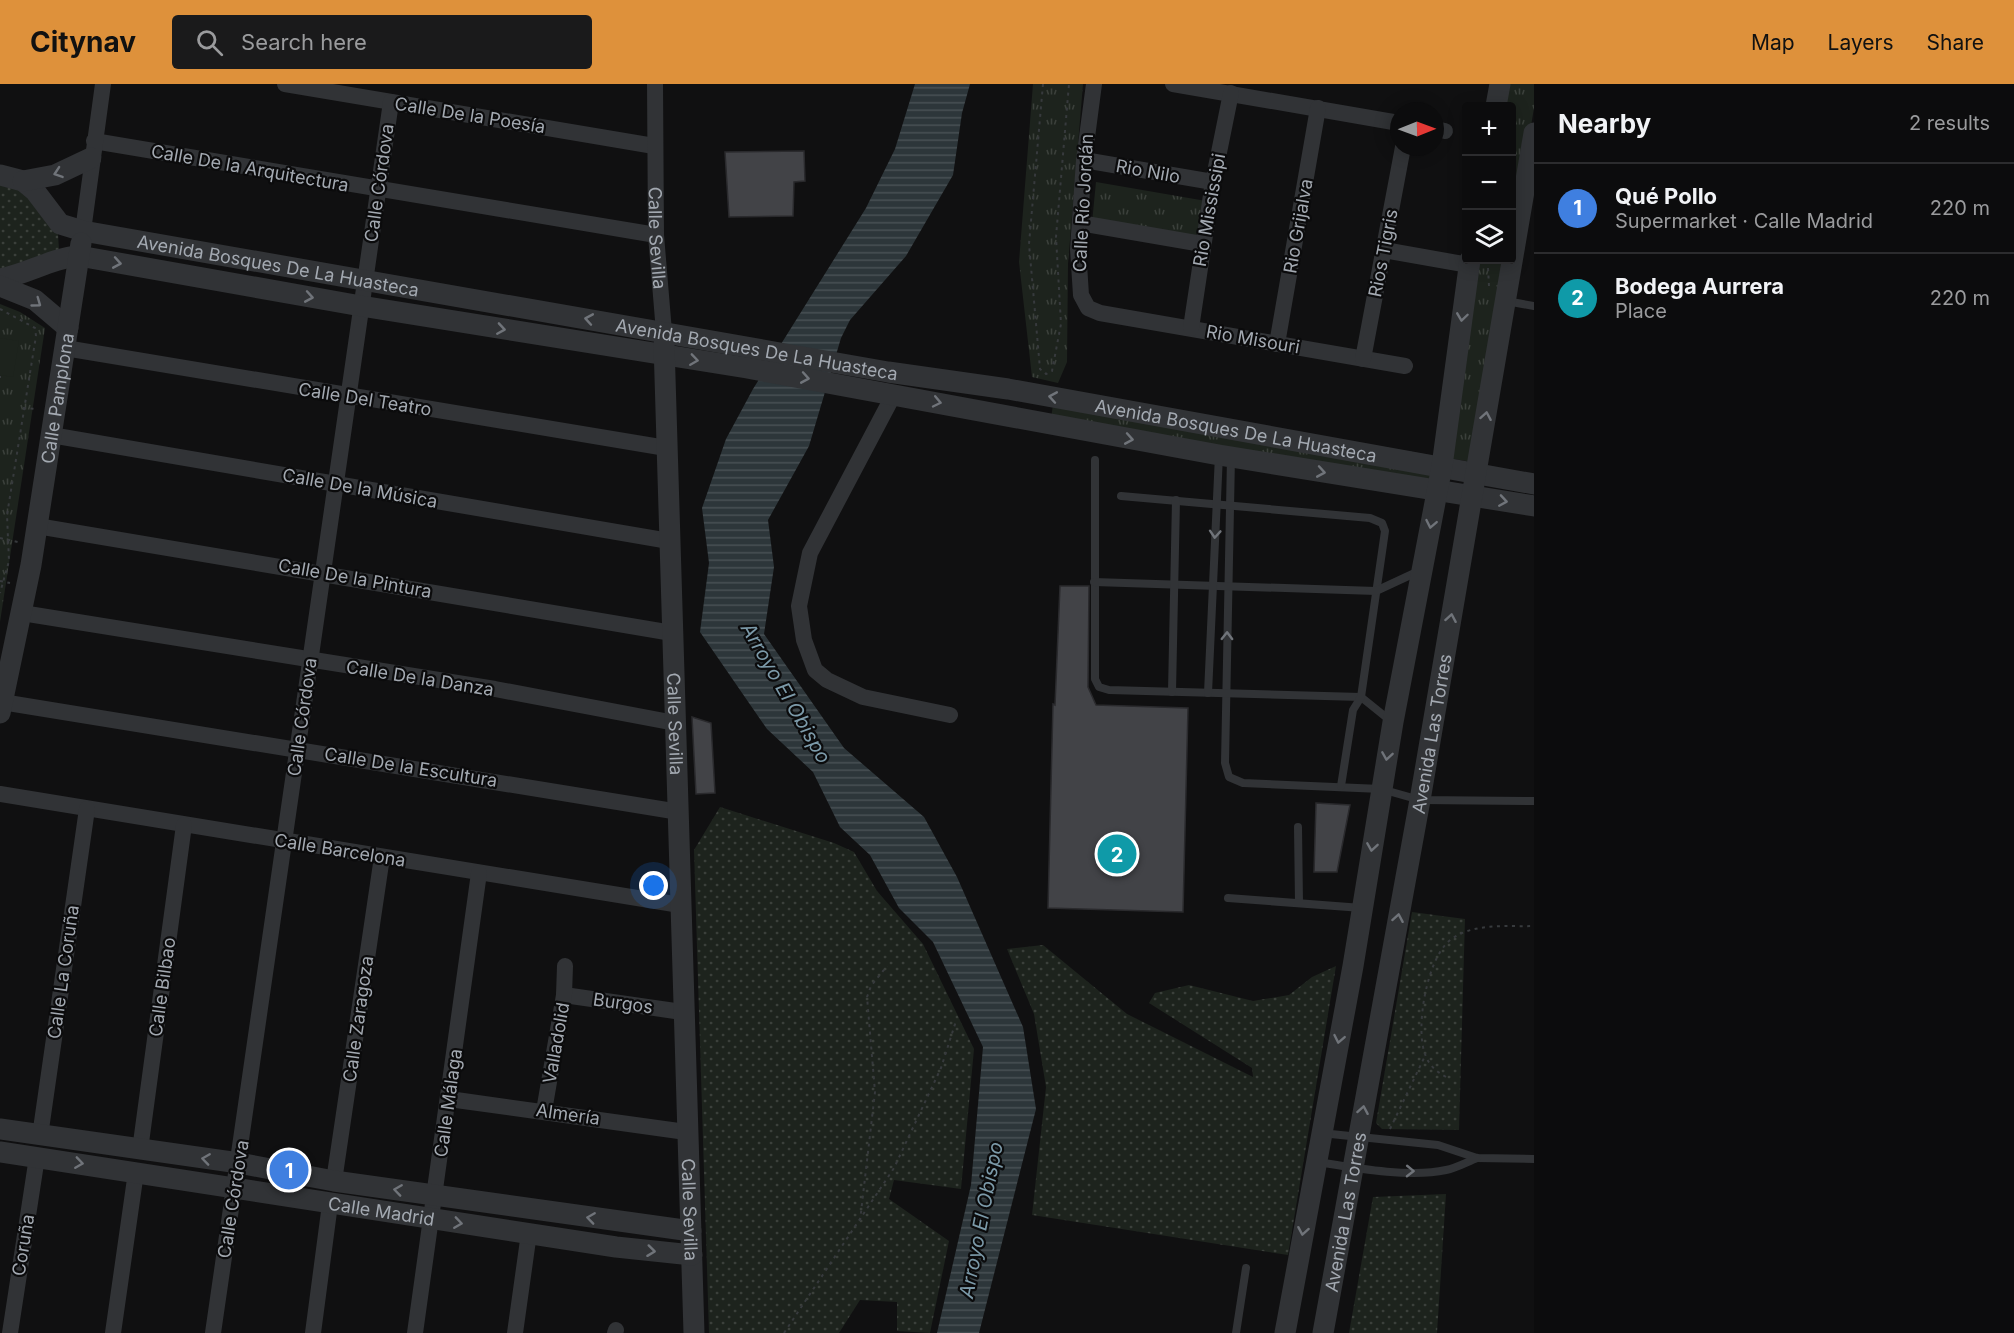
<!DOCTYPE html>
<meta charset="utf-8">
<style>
body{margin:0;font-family:Inter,sans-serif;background:#1a1a1b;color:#f1f3f6}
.controls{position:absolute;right:18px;top:18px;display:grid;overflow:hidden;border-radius:6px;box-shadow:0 3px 15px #0003}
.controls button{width:54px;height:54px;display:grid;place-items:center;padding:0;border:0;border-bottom:2px solid #2c2c2e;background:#0c0c0d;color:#f1f3f6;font:30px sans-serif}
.compass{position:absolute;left:1390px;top:18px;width:54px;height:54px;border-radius:50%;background:#0c0c0d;box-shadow:0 3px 15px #0003;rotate:89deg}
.you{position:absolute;left:654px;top:802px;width:21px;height:21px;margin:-15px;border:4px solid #fff;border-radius:50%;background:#1a73e8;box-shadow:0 0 0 9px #1a73e833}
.badge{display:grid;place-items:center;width:39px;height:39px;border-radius:50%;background:#de913b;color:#fff;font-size:20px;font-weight:700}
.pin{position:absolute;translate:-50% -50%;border:3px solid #fff;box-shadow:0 2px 6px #0006}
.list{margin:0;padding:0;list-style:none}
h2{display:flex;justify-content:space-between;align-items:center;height:78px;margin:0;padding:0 24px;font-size:26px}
h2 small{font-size:20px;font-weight:400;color:#9a9b9d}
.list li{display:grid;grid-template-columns:39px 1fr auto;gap:18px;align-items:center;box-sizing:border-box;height:90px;padding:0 24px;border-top:2px solid #2c2c2e}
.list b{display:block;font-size:22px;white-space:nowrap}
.list p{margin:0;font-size:20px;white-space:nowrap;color:#9a9b9d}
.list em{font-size:20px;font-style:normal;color:#9a9b9d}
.icon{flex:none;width:33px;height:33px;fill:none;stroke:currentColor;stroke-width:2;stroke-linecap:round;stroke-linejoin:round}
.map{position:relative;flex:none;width:1534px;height:1249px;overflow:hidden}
header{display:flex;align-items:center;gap:36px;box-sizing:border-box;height:84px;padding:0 30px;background:#de913b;color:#111}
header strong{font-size:28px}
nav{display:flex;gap:33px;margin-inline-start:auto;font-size:21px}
.search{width:420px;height:54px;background:#1a1a1b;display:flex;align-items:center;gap:15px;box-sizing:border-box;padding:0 21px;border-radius:6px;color:#9a9b9d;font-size:22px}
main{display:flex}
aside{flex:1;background:#0c0c0d}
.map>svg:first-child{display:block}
.grass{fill:url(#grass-dots)}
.park{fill:url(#park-tufts)}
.pitch{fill:#1d231d}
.water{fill:url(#water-rules)}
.building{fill:#424347;stroke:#2a2a2d;stroke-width:1.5}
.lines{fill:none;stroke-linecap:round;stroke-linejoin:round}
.path{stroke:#373a3d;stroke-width:2;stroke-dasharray:3 4.5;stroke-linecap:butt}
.service{stroke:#313336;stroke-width:8}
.minor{stroke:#313336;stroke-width:16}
.tertiary{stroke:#313336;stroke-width:21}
.oneway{stroke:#70747a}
.labels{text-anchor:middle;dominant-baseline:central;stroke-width:4.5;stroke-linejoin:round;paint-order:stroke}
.street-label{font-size:18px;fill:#a3a9b1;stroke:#0b0b0c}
.water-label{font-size:20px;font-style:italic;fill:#7c9aa9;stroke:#0b0b0c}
</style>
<header>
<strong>Citynav</strong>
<div class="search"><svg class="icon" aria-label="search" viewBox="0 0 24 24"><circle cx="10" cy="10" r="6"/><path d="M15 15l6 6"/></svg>Search here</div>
<nav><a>Map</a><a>Layers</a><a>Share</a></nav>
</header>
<main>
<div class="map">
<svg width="1534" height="1249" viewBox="0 0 1534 1249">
<defs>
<pattern id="grass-dots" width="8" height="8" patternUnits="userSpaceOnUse" patternTransform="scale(1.5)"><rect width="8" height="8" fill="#1d231d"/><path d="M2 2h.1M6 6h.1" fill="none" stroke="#3b403b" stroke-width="1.8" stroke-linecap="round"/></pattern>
<pattern id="park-tufts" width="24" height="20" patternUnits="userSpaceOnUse" patternTransform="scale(1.5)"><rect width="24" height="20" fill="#1d231d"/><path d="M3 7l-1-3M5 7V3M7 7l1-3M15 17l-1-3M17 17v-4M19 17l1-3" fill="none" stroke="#3b403b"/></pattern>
<pattern id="water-rules" width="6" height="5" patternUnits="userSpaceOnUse" patternTransform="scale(1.5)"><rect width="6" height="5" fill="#2d363a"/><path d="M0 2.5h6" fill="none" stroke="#485054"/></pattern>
</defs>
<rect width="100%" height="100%" fill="#101011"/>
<g class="grass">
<path d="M 0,91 L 57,135 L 59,166 L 0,189 Z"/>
<path d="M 720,723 L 834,759 L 854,768 L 877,807 L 923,860 L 974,965 L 961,1105 L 894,1096 L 889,1115 L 949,1157 L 930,1249 L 897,1247 L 897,1218 L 860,1216 L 839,1249 L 709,1249 L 694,766 Z"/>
<path d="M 1412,828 L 1465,835 L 1459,1046 L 1382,1045 L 1376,1039 Z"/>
<path d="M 1043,861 L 1127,930 L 1253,993 L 1252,984 L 1149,919 L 1155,909 L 1189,901 L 1253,917 L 1289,911 L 1312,893 L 1336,882 L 1288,1171 L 1032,1131 L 1046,1003 L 1034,930 L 1007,865 Z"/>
<path d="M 1446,1110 L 1437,1249 L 1349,1249 L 1373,1113 Z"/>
</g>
<g class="park">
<path d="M 1033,0 L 1083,0 L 1068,180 L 1067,278 L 1058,299 L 1032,293 L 1019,178 Z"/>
<path d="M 1506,0 L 1534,0 L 1534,24 L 1512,153 L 1512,22 L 1502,22 Z"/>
<path d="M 1096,98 L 1206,117 L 1199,157 L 1092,139 Z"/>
<path d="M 1476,176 L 1508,176 L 1472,378 L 1442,373 L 1436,408 L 1050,343 L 1055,305 L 1441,373 Z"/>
<path d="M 0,220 L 20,228 L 45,244 L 0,538 Z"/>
</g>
<path class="pitch" d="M 0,254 L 19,257 L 13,293 L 0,291 Z"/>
<path class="water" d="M 915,0 L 970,0 L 962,29 L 953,91 L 906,172 L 850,236 L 841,254 L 809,362 L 768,436 L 774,483 L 764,550 L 844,664 L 924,733 L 957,793 L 1023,943 L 1036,1025 L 979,1249 L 937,1249 L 971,1101 L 983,963 L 933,858 L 899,824 L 870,771 L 840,743 L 813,688 L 767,645 L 700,548 L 709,479 L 702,424 L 726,355 L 753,305 L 866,124 L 895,65 Z"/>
<g class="building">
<path d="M 804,67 L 805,97 L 794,98 L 793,132 L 729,133 L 725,68 Z"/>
<path d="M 1060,502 L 1089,502 L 1088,603 L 1096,621 L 1188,624 L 1183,828 L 1048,824 L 1053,620 L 1055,621 Z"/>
<path d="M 692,633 L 711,639 L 715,709 L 696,710 Z"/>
<path d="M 1316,719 L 1350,721 L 1337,788 L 1314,788 Z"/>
</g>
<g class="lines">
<g class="path">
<path d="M 1043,0 L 1029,160 L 1040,285 L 1046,290 L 1052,287 L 1061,240 L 1056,153 L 1069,0"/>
<path d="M 1488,184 L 1489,202"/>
<path d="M 0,225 L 35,244 L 36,252 L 7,431 L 9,477 L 0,509"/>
<path d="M 0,292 L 0,294"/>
<path d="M 23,324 L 38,325"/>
<path d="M 0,454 L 18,458"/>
<path d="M 0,497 L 10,499"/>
<path d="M 1446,993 C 1436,987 1429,982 1425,970 C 1415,943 1427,876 1449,857 C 1472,838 1507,843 1534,842"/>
<path d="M 1390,1045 L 1425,972"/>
<path d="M 860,1137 L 875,1008 L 867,913 L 871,902 L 887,882"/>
<path d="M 784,1249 L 894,1084 L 941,984 L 956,937"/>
</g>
<g class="service">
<path d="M 1506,217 L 1534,222"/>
<path d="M 1231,373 L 1225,679 L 1229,693 L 1243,699 L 1381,705 L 1420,716 L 1534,717"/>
<path d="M 1095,376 L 1095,595 L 1099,603 L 1109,606 L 1361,613 L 1392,638"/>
<path d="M 1121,412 L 1370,434 L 1382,439 L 1385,447 L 1382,468 L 1361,613 L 1353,626 L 1341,702"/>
<path d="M 1094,498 L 1376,507 L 1419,487"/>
<path d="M 1172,608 L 1176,416"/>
<path d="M 1208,609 L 1219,371"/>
<path d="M 1298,743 L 1299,819"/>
<path d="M 1228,814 L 1362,824"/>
<path d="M 1321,1049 L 1438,1061 L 1477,1074 L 1534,1075"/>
<path d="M 1318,1078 C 1355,1084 1410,1094 1446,1086 C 1456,1084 1467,1078 1477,1074"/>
<path d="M 1236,1249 L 1246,1184"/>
</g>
<g class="minor">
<path d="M 285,0 L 654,62"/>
<path id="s1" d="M 655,0 L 656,151 L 664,248"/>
<path d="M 1094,0 L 1084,76 L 1078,165 L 1081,211 L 1088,224 L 1100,229 L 1405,282"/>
<path d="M 1173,0 L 1399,39"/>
<path d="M 1435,45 L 1445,47"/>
<path d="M 94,57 L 656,151"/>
<path d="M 1084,76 L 1213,98"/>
<path d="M 1080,139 L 1202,160"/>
<path d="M 83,147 L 103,0"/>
<path d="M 1384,166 L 1469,181"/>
<path d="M 1191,244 L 1213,98 L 1231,9"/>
<path d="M 1277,260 L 1318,24"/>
<path d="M 65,264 L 666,364"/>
<path d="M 1363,275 L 1403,63"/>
<path d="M 894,310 L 810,469 L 799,522 L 804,556 L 815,586 L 827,596 L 863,613 L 950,631"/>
<path d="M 51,351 L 669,457"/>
<path d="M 37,442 L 672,549"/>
<path d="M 22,529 L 495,605 L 675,639"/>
<path d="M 2,618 L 679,728"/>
<path d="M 0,710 L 680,821"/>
<path d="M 564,911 L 682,928"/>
<path d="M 449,1015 L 686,1048"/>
<path d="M 544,1027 L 564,911 L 565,882"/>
<path d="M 40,1052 L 87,725"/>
<path d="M 140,1066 L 184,741"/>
<path d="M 334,1097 L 382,773"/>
<path d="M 10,1249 L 37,1073"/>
<path d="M 113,1249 L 136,1088"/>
<path d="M 213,1249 L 391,18"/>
<path d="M 313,1249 L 330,1120"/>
<path d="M 415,1249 L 479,789"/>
<path d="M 515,1249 L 529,1149"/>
<path d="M 615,1249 L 616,1246"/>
</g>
<g class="tertiary">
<path d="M 1496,22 L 1500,0"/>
<path id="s2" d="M 0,91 L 23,97 L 35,107 L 60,140 L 83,147 L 888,288 L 1008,305 L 1534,400"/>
<path d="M 23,97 L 55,91 L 91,74"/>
<path d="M 0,195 C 28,190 51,174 79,172 L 361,222 L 747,284 L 1219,371 L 1534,422"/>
<path d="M 0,202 L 35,216 L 68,244"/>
<path id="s3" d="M 664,260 L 694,1249"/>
<path id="s4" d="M 0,629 L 31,481 L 81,159"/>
<path d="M 0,1045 L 239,1079 L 334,1097 L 691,1147"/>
<path id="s5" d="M 0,1068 L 616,1163 L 692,1171"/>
<path d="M 1285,1249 L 1353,882 L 1393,638 L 1442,382 L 1470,176"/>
<path id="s6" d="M 1323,1249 L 1420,716 L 1534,49"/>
</g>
</g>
<defs><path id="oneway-chevron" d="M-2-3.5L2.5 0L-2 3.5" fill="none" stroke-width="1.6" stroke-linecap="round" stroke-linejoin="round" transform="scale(1.5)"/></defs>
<g class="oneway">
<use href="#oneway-chevron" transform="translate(58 89) rotate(161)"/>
<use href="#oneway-chevron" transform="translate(117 179) rotate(10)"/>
<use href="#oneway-chevron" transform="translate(309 213) rotate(10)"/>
<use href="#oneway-chevron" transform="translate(37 219) rotate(36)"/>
<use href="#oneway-chevron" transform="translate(1462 233) rotate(98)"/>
<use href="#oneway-chevron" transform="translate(589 235) rotate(-170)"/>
<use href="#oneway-chevron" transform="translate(501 245) rotate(9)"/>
<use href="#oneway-chevron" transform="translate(694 276) rotate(8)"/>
<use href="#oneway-chevron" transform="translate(805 294) rotate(10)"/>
<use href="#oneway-chevron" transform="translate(1053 313) rotate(-170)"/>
<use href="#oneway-chevron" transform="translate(937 318) rotate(12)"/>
<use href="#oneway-chevron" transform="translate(1486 332) rotate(-80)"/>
<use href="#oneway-chevron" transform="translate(1129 355) rotate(10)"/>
<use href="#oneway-chevron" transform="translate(1321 388) rotate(10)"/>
<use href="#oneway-chevron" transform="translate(1503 417) rotate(9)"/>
<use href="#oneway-chevron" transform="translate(1431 440) rotate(101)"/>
<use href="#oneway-chevron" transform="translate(1215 450) rotate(94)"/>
<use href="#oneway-chevron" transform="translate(1451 534) rotate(-80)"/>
<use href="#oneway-chevron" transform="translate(1227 552) rotate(-89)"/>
<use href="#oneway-chevron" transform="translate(1387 672) rotate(99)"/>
<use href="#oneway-chevron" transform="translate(1372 763) rotate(99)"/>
<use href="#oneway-chevron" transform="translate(1398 834) rotate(-80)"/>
<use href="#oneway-chevron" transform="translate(1339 955) rotate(101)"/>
<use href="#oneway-chevron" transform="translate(1363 1026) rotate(-80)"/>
<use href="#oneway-chevron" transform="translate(206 1075) rotate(-172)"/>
<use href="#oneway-chevron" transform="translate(79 1079) rotate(8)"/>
<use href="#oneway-chevron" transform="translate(1410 1087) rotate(1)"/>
<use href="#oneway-chevron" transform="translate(398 1106) rotate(-172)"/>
<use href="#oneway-chevron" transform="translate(591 1134) rotate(-172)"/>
<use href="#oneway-chevron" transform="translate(458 1139) rotate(8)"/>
<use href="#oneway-chevron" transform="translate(1303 1147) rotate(100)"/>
<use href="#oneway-chevron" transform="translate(651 1167) rotate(7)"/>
</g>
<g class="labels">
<g class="street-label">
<text transform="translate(470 31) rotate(9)">Calle De la Poesía</text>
<text transform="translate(250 84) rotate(10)">Calle De la Arquitectura</text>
<text transform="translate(1148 87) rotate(10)">Rio Nilo</text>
<text transform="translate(379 99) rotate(-82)">Calle Córdova</text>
<text transform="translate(1083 119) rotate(-87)">Calle Río Jordán</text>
<text transform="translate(1209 126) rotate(-80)">Rio Mississipi</text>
<text transform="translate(1298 142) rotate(-80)">Rio Grijalva</text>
<text stroke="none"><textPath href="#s1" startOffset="154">Calle Sevilla</textPath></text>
<text transform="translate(1383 169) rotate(-79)">Rios Tigris</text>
<text stroke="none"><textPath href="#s2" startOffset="303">Avenida Bosques De La Huasteca</textPath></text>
<text transform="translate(1253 255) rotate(10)">Rio Misouri</text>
<text stroke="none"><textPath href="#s2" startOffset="789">Avenida Bosques De La Huasteca</textPath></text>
<text stroke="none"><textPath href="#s4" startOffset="320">Calle Pamplona</textPath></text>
<text transform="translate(365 315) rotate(9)">Calle Del Teatro</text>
<text stroke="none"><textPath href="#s2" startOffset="1275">Avenida Bosques De La Huasteca</textPath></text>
<text transform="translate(360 404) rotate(10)">Calle De la Música</text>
<text transform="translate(355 494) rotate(10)">Calle De la Pintura</text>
<text transform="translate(420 594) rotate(9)">Calle De la Danza</text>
<text transform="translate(302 633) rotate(-82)">Calle Córdova</text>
<text stroke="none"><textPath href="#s3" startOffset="380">Calle Sevilla</textPath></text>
<text stroke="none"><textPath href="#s6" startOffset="609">Avenida Las Torres</textPath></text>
<text transform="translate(411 683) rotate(9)">Calle De la Escultura</text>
<text transform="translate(340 766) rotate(9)">Calle Barcelona</text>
<text transform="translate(63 888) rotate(-82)">Calle La Coruña</text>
<text transform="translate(162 903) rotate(-82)">Calle Bilbao</text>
<text transform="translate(623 919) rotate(8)">Burgos</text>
<text transform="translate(358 935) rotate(-82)">Calle Zaragoza</text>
<text transform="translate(556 959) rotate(-80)">Valladolid</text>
<text transform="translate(448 1019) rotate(-82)">Calle Málaga</text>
<text transform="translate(568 1030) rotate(8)">Almería</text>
<text transform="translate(233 1115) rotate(-81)">Calle Córdova</text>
<text stroke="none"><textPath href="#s3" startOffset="866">Calle Sevilla</textPath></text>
<text stroke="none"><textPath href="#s5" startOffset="386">Calle Madrid</textPath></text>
<text stroke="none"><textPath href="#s6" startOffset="123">Avenida Las Torres</textPath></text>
<text transform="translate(23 1161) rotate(-81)">Coruña</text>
</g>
<g class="water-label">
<text transform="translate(786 609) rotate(60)">Arroyo El Obispo</text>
<text transform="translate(981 1136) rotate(-79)">Arroyo El Obispo</text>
</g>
</g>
</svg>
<div class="controls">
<button>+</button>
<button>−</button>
<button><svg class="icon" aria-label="layers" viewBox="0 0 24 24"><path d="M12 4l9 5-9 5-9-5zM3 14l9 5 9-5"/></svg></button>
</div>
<svg class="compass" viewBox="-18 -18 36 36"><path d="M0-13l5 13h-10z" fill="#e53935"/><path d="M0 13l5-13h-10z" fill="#9a9b9d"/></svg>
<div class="you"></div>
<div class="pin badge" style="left:289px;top:1086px;background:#3f7fe0">1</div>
<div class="pin badge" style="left:1117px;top:770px;background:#0f9aa8">2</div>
</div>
<aside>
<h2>Nearby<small>2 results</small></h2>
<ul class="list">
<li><span class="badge" style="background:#3f7fe0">1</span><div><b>Qué Pollo</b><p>Supermarket · Calle Madrid</p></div><em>220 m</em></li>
<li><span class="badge" style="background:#0f9aa8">2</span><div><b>Bodega Aurrera</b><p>Place</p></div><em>220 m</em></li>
</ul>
</aside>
</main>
